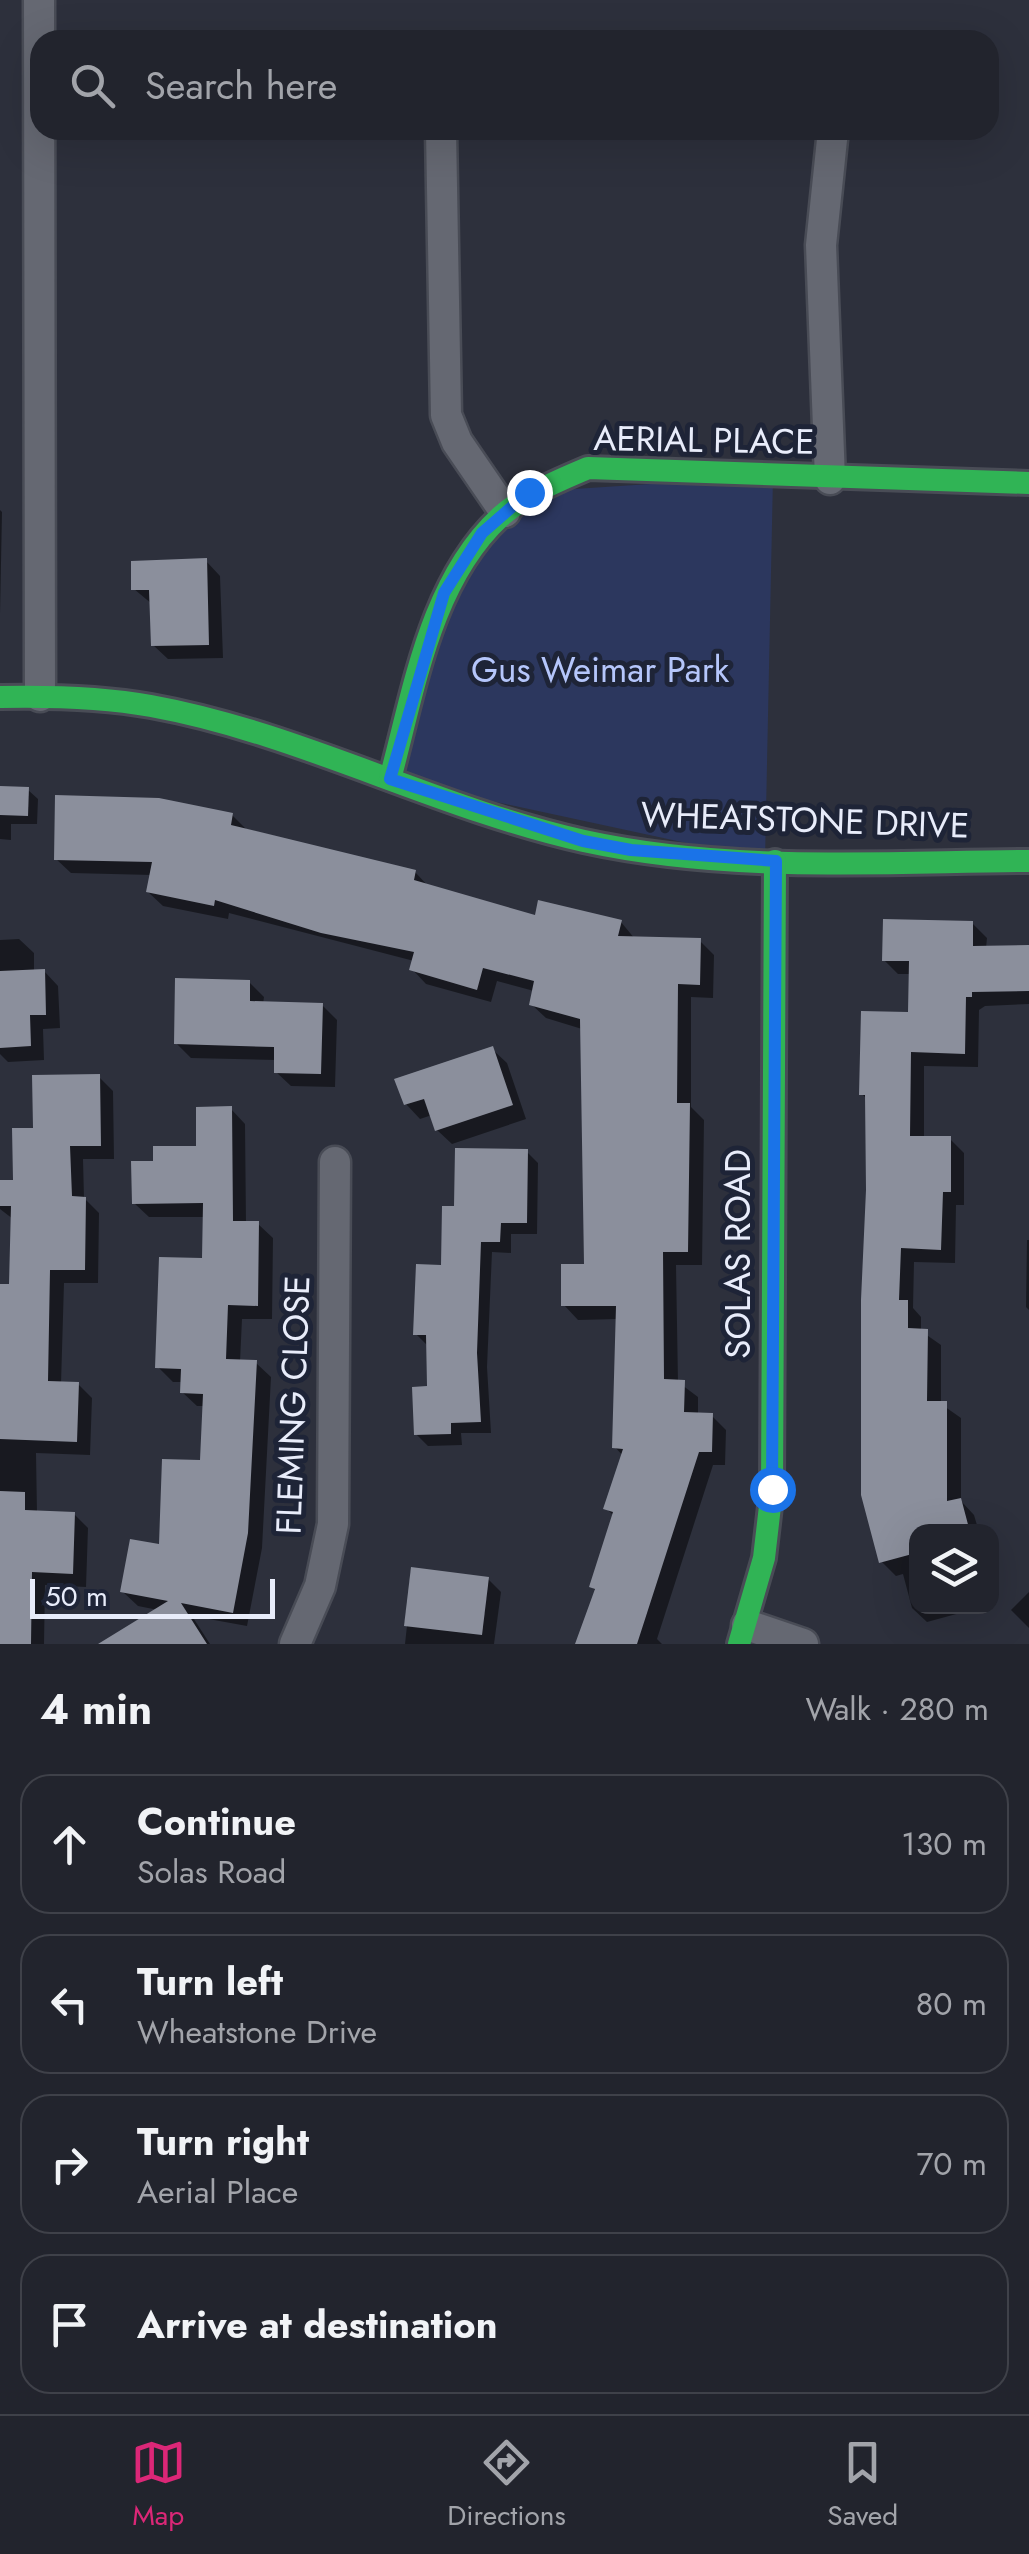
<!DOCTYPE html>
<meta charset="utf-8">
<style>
body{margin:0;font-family:Jost,sans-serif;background:#2e3039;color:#f1f3f6}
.controls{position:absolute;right:30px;bottom:30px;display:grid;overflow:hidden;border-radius:20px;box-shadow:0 10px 40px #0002}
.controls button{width:90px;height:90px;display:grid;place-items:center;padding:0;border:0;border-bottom:2px solid #3f4149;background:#22242d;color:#f1f3f6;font:50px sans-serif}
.scale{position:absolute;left:30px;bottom:25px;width:245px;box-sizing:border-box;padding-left:10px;border:5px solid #e8ecfa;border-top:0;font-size:28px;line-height:35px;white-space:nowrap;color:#e8ecfa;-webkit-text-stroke:8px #1e2437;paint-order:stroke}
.stop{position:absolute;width:30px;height:30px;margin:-22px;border:8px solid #1a73e8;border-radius:50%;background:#fff}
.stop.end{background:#1a73e8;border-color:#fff;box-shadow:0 2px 10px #0008}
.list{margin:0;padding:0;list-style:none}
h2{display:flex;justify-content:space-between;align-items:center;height:130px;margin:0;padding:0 40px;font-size:42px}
h2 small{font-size:32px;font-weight:400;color:#a2a4aa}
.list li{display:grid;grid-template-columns:65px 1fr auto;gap:30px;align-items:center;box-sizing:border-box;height:140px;margin:0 20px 20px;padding:0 20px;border:2px solid #3f4149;border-radius:30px}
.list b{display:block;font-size:38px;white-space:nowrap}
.list p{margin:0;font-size:32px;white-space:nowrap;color:#a2a4aa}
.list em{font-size:32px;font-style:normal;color:#a2a4aa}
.icon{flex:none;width:55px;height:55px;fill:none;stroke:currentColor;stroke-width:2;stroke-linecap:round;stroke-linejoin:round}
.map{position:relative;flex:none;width:1029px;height:1644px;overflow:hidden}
.search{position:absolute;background:#22242d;box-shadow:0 10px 40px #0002;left:30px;right:30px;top:30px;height:110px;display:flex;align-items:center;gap:25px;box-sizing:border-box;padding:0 35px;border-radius:30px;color:#a2a4aa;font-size:38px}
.sheet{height:770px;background:#22242d}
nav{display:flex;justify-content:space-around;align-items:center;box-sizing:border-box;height:140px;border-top:2px solid #3f4149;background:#22242d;font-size:28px;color:#a2a4aa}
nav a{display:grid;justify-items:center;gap:5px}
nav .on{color:#db2777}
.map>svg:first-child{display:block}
.green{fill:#2c375e}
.shadow{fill:#0007}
.building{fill:#8b8f9c}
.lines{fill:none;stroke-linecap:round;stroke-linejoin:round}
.street-casing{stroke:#494c56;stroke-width:35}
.fast-casing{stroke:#494c56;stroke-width:28}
.street{stroke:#656872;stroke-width:30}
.fast{stroke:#30b455;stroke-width:22}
.route{stroke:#1a73e8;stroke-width:12}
.labels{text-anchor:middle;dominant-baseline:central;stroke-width:10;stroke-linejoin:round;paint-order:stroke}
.street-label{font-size:35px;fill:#e8ecfa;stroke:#1e2437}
.park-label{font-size:35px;fill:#b5c6fb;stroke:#1e2437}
</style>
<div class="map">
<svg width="1029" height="1644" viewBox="0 0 1029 1644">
<rect width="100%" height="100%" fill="#2d303c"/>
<path class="green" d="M 773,476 L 765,860 L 390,779 L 444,593 L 529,492 Z"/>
<g class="shadow">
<path d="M 0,510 L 2,512 L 0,614 Z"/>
<path d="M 206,561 L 220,576 L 223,658 L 168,659 L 153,645 L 152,604 L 134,589 Z"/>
<path d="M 0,789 L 28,790 L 38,799 L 37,824 L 11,824 L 11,840 L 0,839 Z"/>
<path d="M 232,815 L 246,829 L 415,872 L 429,887 L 536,918 L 621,922 L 635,939 L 700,941 L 714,955 L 713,998 L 691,997 L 691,1107 L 704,1120 L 702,1265 L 676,1265 L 678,1382 L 698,1397 L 698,1415 L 712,1416 L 726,1430 L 725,1465 L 713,1465 L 657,1639 L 662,1644 L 578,1644 L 597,1592 L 592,1587 L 614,1516 L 606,1508 L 623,1456 L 615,1447 L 618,1319 L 578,1320 L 564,1305 L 587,1266 L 582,1029 L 546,1018 L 531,1004 L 534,991 L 497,981 L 491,1002 L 426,984 L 412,969 L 414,961 L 229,913 L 228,919 L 163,906 L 148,892 L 152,875 L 71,873 L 56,859 Z"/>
<path d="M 972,923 L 987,938 L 986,948 L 1029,947 L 1029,1004 L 985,1006 L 979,1010 L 978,1067 L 924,1066 L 924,1139 L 950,1139 L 964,1153 L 964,1205 L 956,1205 L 955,1263 L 914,1262 L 913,1308 L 921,1317 L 921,1331 L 941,1345 L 941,1404 L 961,1418 L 961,1501 L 974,1515 L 979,1532 L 916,1532 L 916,1606 L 958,1606 L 960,1613 L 927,1622 L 912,1608 L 903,1574 L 896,1576 L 882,1562 L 867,1099 L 862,1094 L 910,1015 L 911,974 L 898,974 L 884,960 Z"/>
<path d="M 19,939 L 34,953 L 34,972 L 44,971 L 58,986 L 60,1028 L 43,1029 L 44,1060 L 8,1062 L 0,1054 L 0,940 Z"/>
<path d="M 249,982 L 264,997 L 263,1004 L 322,1005 L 337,1020 L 335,1087 L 291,1086 L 276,1072 L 276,1060 L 191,1058 L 176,1043 Z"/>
<path d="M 492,1049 L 507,1063 L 526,1119 L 452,1144 L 437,1130 L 432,1115 L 420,1119 L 406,1104 Z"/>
<path d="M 99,1077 L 113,1091 L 114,1159 L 83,1159 L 84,1198 L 99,1213 L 98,1283 L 64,1283 L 61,1384 L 78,1384 L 92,1398 L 90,1455 L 36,1453 L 37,1513 L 74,1514 L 88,1528 L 86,1587 L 45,1585 L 44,1644 L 0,1644 L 0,1286 L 12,1286 L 13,1219 L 0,1209 L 0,1183 L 16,1183 L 36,1131 Z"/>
<path d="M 231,1109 L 245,1124 L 246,1224 L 258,1224 L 273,1238 L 272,1319 L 242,1319 L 240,1362 L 256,1363 L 271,1377 L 262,1548 L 247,1626 L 192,1616 L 210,1644 L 114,1644 L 158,1610 L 138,1606 L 123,1592 L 161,1547 L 203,1463 L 205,1406 L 197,1406 L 182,1392 L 183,1382 L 173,1382 L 158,1367 L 205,1260 L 206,1217 L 149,1217 L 134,1203 L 156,1164 L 198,1148 Z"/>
<path d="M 527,1152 L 538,1163 L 537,1234 L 511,1234 L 511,1253 L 492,1252 L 487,1367 L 491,1433 L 461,1433 L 462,1445 L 428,1446 L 416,1434 L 430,1388 L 428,1346 L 416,1334 L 444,1267 L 457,1209 Z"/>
<path d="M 1027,1240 L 1029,1240 L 1029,1310 L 1026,1307 Z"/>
<path d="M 413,1570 L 488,1579 L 501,1592 L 494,1644 L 405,1644 Z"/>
<path d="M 1029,1592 L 1029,1628 L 1011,1610 Z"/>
</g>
<g class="building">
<path d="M 207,558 L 209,645 L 151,646 L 149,590 L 131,590 L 131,561 Z"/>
<path d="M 0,786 L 29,787 L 28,816 L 0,815 Z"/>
<path d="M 55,795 L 159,798 L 233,813 L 231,825 L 416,870 L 414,880 L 535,915 L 538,900 L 622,920 L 618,936 L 701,938 L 700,985 L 678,984 L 677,1103 L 690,1103 L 688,1252 L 663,1252 L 664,1379 L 685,1380 L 684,1412 L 713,1413 L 712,1452 L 699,1452 L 637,1644 L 575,1644 L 595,1589 L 589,1587 L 613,1512 L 603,1509 L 623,1449 L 612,1448 L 616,1306 L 561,1306 L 561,1264 L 584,1264 L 580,1019 L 529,1005 L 534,981 L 483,968 L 477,990 L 409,970 L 414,952 L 321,933 L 215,900 L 214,906 L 146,892 L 152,862 L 54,860 Z"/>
<path d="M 883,919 L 973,921 L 973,946 L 1029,945 L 1029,991 L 972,992 L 972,997 L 966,997 L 965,1054 L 911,1052 L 910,1136 L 951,1136 L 951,1192 L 943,1192 L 941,1250 L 901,1248 L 899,1300 L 908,1300 L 908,1328 L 928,1329 L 927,1401 L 947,1401 L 947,1501 L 961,1498 L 970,1532 L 916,1532 L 916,1553 L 879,1563 L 861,1495 L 861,1300 L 866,1190 L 865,1095 L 859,1095 L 861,1011 L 908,1012 L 909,961 L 882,961 Z"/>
<path d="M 45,969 L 46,1015 L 30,1015 L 31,1046 L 0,1048 L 0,971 Z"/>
<path d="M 175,978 L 250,980 L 250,1001 L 323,1003 L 321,1074 L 274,1073 L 274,1047 L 174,1044 Z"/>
<path d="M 493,1046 L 513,1105 L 435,1131 L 424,1099 L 404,1105 L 394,1079 Z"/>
<path d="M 100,1074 L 101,1146 L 70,1146 L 72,1196 L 86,1197 L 85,1270 L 50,1270 L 48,1381 L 79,1382 L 77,1442 L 0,1439 L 0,1284 L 9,1284 L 11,1206 L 0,1206 L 0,1180 L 13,1180 L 12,1128 L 33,1128 L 32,1075 Z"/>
<path d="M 232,1106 L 233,1221 L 259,1221 L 258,1306 L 228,1305 L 226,1359 L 257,1360 L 248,1533 L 233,1613 L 181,1603 L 207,1644 L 98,1644 L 168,1601 L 120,1592 L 130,1539 L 159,1544 L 162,1459 L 200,1460 L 203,1394 L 180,1393 L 181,1369 L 155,1368 L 159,1257 L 202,1258 L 203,1203 L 132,1204 L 131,1161 L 153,1161 L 153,1146 L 196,1146 L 196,1107 Z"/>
<path d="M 455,1148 L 528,1149 L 527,1223 L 501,1223 L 500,1242 L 481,1242 L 477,1353 L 481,1422 L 451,1423 L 451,1434 L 414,1435 L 412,1387 L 427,1386 L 426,1335 L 413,1335 L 416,1264 L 441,1265 L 442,1206 L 454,1206 Z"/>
<path d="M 0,1491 L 25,1492 L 25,1510 L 75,1512 L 73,1574 L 32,1572 L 31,1644 L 0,1644 Z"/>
<path d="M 411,1567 L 489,1577 L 482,1635 L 404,1626 Z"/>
</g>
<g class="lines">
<defs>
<g id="street">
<path d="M 39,0 L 40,696"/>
<path d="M 441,130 L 446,415 L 457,442 L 505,512"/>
<path d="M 830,479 L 821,245 L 833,130"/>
<path d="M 747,1625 L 803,1644"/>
<path d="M 295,1644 L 320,1586 L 333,1524 L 335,1162"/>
</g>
<g id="fast">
<path d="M 0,697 C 50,696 101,697 151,706 C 300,733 436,808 584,841 C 730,873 881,862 1029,861"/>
<path d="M 390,779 C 414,691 430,582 500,517 C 526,494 557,481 588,468 L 1029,483"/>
<path d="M 739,1644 L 764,1558 L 772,1489 L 775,861"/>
</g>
</defs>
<use href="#street" class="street-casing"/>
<use href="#fast" class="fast-casing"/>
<use href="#street" class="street"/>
<use href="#fast" class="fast"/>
</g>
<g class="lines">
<path class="route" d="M 529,492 L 482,533 L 444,593 L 390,779 L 583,841 L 631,850 L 776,861 L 772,1489"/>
</g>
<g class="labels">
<g class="street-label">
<text transform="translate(704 440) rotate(1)">AERIAL PLACE</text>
<text transform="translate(805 820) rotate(2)">WHEATSTONE DRIVE</text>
<text transform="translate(738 1254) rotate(-90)">SOLAS ROAD</text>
<text transform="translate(293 1405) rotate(-88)">FLEMING CLOSE</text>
</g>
<g class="park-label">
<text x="600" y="670">Gus Weimar Park</text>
</g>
</g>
</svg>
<div class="controls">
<button><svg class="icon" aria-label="layers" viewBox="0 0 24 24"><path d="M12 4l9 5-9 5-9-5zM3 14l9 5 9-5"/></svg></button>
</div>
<div class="scale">50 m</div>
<div class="stop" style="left:772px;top:1489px"></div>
<div class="stop end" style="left:529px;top:492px"></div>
<div class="search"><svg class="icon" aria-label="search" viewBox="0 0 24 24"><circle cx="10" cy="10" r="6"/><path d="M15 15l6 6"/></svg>Search here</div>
</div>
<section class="sheet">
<h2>4 min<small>Walk · 280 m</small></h2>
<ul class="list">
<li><svg class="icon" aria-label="ahead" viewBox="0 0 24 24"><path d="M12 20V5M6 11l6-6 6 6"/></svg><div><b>Continue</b><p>Solas Road</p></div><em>130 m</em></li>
<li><svg class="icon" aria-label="left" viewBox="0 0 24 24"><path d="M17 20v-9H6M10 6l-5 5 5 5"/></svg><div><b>Turn left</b><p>Wheatstone Drive</p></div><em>80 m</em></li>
<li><svg class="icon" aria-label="right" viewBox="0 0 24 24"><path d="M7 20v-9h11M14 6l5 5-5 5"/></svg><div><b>Turn right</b><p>Aerial Place</p></div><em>70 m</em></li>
<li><svg class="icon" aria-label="arrive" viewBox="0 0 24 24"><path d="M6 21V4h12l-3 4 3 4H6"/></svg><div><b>Arrive at destination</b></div></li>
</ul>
</section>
<nav>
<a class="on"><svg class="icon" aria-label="map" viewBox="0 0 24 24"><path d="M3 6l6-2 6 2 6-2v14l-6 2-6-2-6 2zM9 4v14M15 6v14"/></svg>Map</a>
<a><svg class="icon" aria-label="directions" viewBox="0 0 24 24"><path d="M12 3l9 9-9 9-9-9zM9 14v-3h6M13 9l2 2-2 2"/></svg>Directions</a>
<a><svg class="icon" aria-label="saved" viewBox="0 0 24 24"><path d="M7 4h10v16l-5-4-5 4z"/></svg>Saved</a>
</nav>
